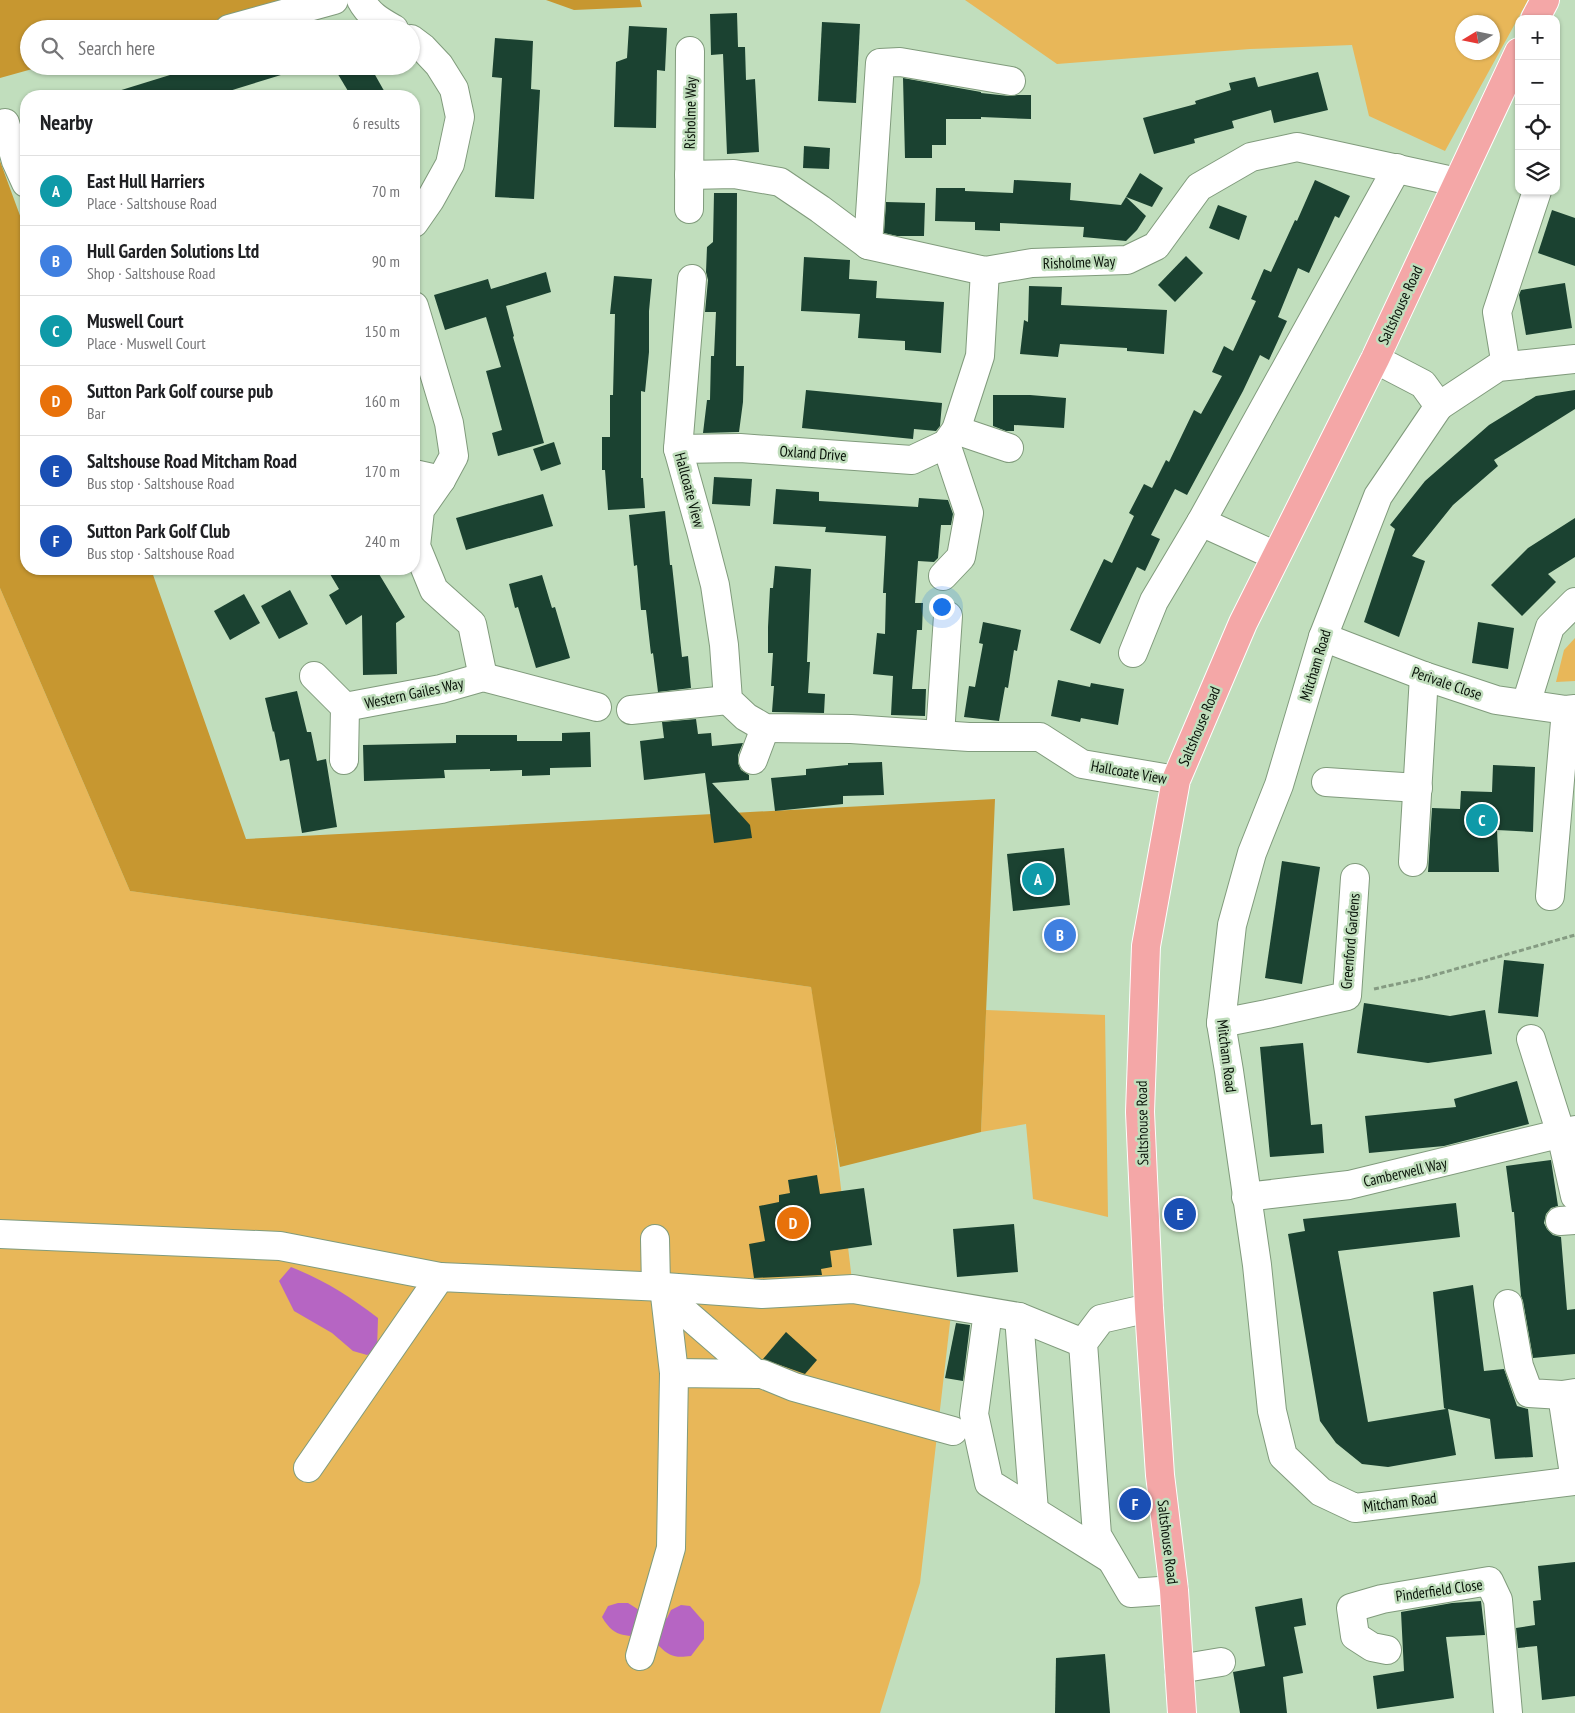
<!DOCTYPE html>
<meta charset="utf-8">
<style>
body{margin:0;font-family:"PT Sans Narrow",sans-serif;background:#f6f6f6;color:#202124}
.controls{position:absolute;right:15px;top:15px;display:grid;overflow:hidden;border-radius:10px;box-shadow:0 1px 4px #0004}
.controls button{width:45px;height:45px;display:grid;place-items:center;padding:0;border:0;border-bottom:1px solid #e0e0e0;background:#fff;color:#202124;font:25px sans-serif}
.compass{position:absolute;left:1455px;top:15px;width:45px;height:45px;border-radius:50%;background:#fff;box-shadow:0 1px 4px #0004;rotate:260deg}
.you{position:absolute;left:941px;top:606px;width:18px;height:18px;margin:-12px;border:4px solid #fff;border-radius:50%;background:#1a73e8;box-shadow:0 0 0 8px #1a73e833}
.badge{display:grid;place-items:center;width:32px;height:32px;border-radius:50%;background:#0b8043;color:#fff;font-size:16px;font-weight:700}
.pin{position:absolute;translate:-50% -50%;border:2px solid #fff;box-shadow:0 1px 5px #0006}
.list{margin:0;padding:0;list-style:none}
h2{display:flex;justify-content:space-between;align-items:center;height:65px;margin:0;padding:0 20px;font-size:21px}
h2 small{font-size:16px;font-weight:400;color:#757577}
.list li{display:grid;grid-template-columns:32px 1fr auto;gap:15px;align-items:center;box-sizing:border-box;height:70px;padding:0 20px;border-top:1px solid #e0e0e0}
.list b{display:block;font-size:19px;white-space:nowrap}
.list p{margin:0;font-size:16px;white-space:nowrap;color:#757577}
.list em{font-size:16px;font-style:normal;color:#757577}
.icon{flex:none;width:28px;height:28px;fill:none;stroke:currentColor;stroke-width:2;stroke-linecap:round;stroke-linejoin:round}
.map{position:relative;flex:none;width:1575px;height:1713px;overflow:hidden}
.search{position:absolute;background:#fff;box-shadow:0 1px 4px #0004;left:20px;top:20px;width:400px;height:55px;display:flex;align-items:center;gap:12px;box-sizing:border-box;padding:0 18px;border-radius:28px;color:#757577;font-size:19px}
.panel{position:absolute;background:#fff;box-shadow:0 1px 4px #0004;left:20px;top:90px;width:400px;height:485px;border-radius:20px}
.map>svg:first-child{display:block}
.green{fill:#e8b759;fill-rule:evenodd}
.forest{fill:#c79730}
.water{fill:#b665c3}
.building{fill:#1b4231}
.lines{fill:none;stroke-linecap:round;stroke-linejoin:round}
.minor-casing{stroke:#809b7c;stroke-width:30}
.major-casing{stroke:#fff;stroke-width:30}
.path{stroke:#859b82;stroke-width:3;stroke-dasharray:5 2.5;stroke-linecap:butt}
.minor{stroke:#fff;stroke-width:28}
.major{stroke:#f4a7a7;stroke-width:28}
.labels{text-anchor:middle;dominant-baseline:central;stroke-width:5;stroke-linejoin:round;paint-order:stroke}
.street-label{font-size:15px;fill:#071107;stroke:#c1debd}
</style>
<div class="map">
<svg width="1575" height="1713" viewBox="0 0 1575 1713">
<rect width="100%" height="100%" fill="#c1debd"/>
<g class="green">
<path d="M 965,0 L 1528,0 L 1445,151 L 1369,116 L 1352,45 L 1250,49 L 1057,64 ZM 1492,22 L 1492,52 L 1462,52 L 1462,22 Z"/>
<path d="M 0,588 L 130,891 L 811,987 L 827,1071 L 853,1289 L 951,1314 L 920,1583 L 880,1713 L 0,1713 Z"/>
<path d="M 1575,638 L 1575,681 L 1556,682 L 1564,650 Z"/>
<path d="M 986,1010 L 1105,1015 L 1108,1217 L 1033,1199 L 1026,1124 L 981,1132 Z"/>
</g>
<g class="forest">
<path d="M 0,0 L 290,0 L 183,29 L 29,29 L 29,66 L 43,66 L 0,78 Z"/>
<path d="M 546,0 L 640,0 L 642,7 L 574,10 Z"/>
<path d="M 0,161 L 26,232 L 26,569 L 151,569 L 246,839 L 995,799 L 981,1132 L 840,1167 L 811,987 L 130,891 L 0,588 Z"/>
</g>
<g class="water">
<path d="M 291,1267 C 326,1281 349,1296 378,1318 L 377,1350 L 367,1355 L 353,1351 L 332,1333 L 294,1311 L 279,1281 Z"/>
<path d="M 618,1603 L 628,1603 L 658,1622 L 667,1618 L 671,1610 L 681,1605 L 690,1606 L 704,1622 L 704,1639 L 691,1656 C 676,1658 670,1657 659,1646 C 656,1644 653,1640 650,1639 C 627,1633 616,1641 602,1617 L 608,1606 Z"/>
</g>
<g class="building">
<path d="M 737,13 L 738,47 L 745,47 L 746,80 L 755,79 L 759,152 L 727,154 L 723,54 L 711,55 L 710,14 Z"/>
<path d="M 822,22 L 860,24 L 856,103 L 818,101 Z"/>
<path d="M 629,26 L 667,28 L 665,71 L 657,70 L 656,128 L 614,127 L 616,62 L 627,58 Z"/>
<path d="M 495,38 L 533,41 L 531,89 L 540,90 L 534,199 L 495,197 L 502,78 L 492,77 Z"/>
<path d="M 199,66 L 294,66 L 294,71 L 213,96 L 116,96 L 115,92 Z"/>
<path d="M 333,66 L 370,66 L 387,96 L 351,96 Z"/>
<path d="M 1318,72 L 1328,110 L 1274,123 L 1271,110 L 1232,121 L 1234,128 L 1194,139 L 1195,143 L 1154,154 L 1143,118 L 1196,104 L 1195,101 L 1231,90 L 1229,83 L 1255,77 L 1258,87 Z"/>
<path d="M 903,78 L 981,92 L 981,93 L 1009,96 L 1018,95 L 1031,95 L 1031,119 L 981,117 L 981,119 L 946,119 L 946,145 L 932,145 L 932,158 L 905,158 Z"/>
<path d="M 804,146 L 830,148 L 829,169 L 803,168 Z"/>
<path d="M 1140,173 L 1163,188 L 1152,207 L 1126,197 Z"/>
<path d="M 1014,180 L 1071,183 L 1070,200 L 1121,205 L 1126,197 L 1146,216 L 1137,230 L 1126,241 L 1083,237 L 1084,227 L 1000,223 L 1000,231 L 975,230 L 975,222 L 935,221 L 936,188 L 965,188 L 965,191 L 1013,193 Z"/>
<path d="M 1315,180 L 1350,196 L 1339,218 L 1335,216 L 1309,273 L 1298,268 L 1278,317 L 1287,321 L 1269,360 L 1260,355 L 1243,391 L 1187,495 L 1175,489 L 1151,535 L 1160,539 L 1145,571 L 1137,567 L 1100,644 L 1070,630 L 1104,559 L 1112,563 L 1134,516 L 1129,513 L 1144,484 L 1152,488 L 1166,460 L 1169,462 L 1194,410 L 1201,414 L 1222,376 L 1212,372 L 1224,346 L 1233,351 L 1256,301 L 1251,299 L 1264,269 L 1271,272 L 1295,220 L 1297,221 Z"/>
<path d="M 714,193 L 737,193 L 736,366 L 744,366 L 743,402 L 739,432 L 703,433 L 707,400 L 710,400 L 711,356 L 714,356 L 716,312 L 705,312 L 708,280 L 706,272 L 707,247 L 713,242 Z"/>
<path d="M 886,202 L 925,203 L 924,236 L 897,236 L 884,233 Z"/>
<path d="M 1218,205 L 1247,216 L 1239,240 L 1209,228 Z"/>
<path d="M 1552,210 L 1575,218 L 1575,266 L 1538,253 Z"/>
<path d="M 1186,256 L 1203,273 L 1175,302 L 1158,285 Z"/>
<path d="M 804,257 L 850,260 L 849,279 L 877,281 L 876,298 L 944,302 L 941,353 L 905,350 L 905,341 L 858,338 L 860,314 L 801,311 Z"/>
<path d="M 546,272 L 551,292 L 506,306 L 514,336 L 513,337 L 544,443 L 498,456 L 492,433 L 502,430 L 486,371 L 501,367 L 486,317 L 445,330 L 434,295 L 488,279 L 491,289 Z"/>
<path d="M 614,276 L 652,279 L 649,311 L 649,352 L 645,392 L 641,391 L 641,478 L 643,478 L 645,508 L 608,510 L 605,470 L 602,470 L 602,437 L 610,437 L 610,395 L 613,395 L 615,314 L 610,314 Z"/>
<path d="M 1565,283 L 1572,328 L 1526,335 L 1519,295 L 1521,290 Z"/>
<path d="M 1029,286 L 1062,287 L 1061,305 L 1167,310 L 1164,354 L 1127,351 L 1127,348 L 1060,344 L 1058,357 L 1020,354 L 1024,320 L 1028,322 Z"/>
<path d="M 806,390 L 942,403 L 940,426 L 936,431 L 914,429 L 913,439 L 802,428 Z"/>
<path d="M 1575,390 L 1575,409 L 1494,460 L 1498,466 L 1453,505 L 1412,556 L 1425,561 L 1399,637 L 1364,622 L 1395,529 L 1390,525 L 1425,481 L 1489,425 L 1536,396 Z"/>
<path d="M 993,395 L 1030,395 L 1066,398 L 1064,428 L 1014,425 L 1014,431 L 1006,431 L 993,426 Z"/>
<path d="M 554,442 L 561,464 L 541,471 L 533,449 Z"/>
<path d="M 714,477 L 752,479 L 750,506 L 712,504 Z"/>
<path d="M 776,489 L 819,492 L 819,501 L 918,507 L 919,498 L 948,500 L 953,514 L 951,525 L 941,525 L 938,558 L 934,562 L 918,561 L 915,603 L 923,603 L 922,630 L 917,630 L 912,689 L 926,689 L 925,716 L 891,715 L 893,676 L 873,674 L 877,633 L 885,634 L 886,593 L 883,593 L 886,536 L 825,532 L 826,527 L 773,524 Z"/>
<path d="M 543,494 L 553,526 L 466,550 L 456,518 Z"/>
<path d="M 665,511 L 670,565 L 672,565 L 682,657 L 688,656 L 691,688 L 658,692 L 653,653 L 651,654 L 646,610 L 641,610 L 637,565 L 634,566 L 629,515 Z"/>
<path d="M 1575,518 L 1575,557 L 1548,574 L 1556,582 L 1522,616 L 1491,585 L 1528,548 Z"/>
<path d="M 775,566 L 811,569 L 807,662 L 810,662 L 808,693 L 825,694 L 824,713 L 772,712 L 774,686 L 771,686 L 773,653 L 768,653 L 768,627 L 770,588 L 773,588 Z"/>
<path d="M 327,569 L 376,569 L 405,617 L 396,623 L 397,674 L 363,675 L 362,615 L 346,625 L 329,595 L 339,589 Z"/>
<path d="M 542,575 L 552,608 L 555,607 L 570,658 L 536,668 L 518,607 L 515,608 L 509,584 Z"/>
<path d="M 290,590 L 308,624 L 279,639 L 261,606 Z"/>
<path d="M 244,594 L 260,623 L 230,640 L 214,611 Z"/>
<path d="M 983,622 L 1021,630 L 1017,651 L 1014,650 L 1008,688 L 1005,687 L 999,721 L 964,717 L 969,686 L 975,687 L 983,644 L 979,643 Z"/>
<path d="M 1478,622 L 1514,628 L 1508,669 L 1472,663 Z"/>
<path d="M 1058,680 L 1090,687 L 1091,683 L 1124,689 L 1118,725 L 1081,718 L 1080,722 L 1051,716 Z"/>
<path d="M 297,691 L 307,732 L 311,732 L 317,761 L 326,759 L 337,827 L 302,833 L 289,759 L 280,761 L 274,731 L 273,732 L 265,698 Z"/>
<path d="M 696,719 L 698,734 L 711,733 L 712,746 L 743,743 L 738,755 L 738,763 L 741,770 L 749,775 L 749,780 L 712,783 L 750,825 L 752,838 L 714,843 L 705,773 L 644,780 L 640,741 L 664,738 L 662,722 Z"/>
<path d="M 590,732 L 591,767 L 550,768 L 550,775 L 522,776 L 522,770 L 490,771 L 490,769 L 444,770 L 445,778 L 364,781 L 363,745 L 456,743 L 456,735 L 517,735 L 517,741 L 562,741 L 562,733 Z"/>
<path d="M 882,762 L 884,795 L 843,796 L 843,804 L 775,811 L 771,778 L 806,775 L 806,769 L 848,765 L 848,763 Z"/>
<path d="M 1493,765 L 1535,767 L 1533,832 L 1497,830 L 1499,872 L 1428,872 L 1432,808 L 1460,809 L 1461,791 L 1492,792 Z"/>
<path d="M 1064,848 L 1070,905 L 1013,911 L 1007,854 Z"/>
<path d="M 1282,861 L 1320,867 L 1302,984 L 1265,978 Z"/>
<path d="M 1504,960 L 1544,964 L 1538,1017 L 1498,1013 Z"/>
<path d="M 1364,1003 L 1450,1016 L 1485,1010 L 1492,1054 L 1428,1063 L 1357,1053 Z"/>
<path d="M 1303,1043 L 1311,1125 L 1322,1124 L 1324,1153 L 1270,1157 L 1260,1047 Z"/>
<path d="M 1517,1081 L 1529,1124 L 1444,1146 L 1369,1153 L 1365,1116 L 1456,1107 L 1454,1099 Z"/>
<path d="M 1551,1160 L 1558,1206 L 1551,1208 L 1546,1214 L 1544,1223 L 1547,1229 L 1553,1235 L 1561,1237 L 1567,1310 L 1575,1309 L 1575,1354 L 1533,1358 L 1523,1301 L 1521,1296 L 1514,1212 L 1512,1212 L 1506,1166 Z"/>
<path d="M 817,1175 L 820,1194 L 864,1188 L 872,1245 L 830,1251 L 832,1267 L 821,1269 L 822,1275 L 754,1278 L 749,1244 L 765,1241 L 759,1206 L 779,1202 L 779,1195 L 790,1193 L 788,1180 Z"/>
<path d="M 1456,1203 L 1460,1237 L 1338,1251 L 1368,1422 L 1446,1409 L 1444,1408 L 1433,1292 L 1473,1285 L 1484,1371 L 1504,1369 L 1517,1406 L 1528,1409 L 1533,1457 L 1495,1459 L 1490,1419 L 1448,1409 L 1456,1455 L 1388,1467 L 1362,1464 L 1336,1443 L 1320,1421 L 1288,1234 L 1305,1231 L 1303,1219 Z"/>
<path d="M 1014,1224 L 1018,1272 L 957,1277 L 953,1229 Z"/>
<path d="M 956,1323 L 970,1325 L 963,1381 L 945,1378 Z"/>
<path d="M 786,1332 L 817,1360 L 805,1374 L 763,1359 Z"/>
<path d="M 1575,1562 L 1575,1696 L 1542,1700 L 1537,1646 L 1518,1648 L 1516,1628 L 1535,1625 L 1533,1601 L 1541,1600 L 1538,1566 Z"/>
<path d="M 1302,1598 L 1306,1625 L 1294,1627 L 1303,1673 L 1283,1677 L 1287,1713 L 1240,1713 L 1233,1672 L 1265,1666 L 1255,1607 Z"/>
<path d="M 1481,1601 L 1485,1635 L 1446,1637 L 1454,1698 L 1377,1709 L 1373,1676 L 1404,1671 L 1401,1612 L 1452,1603 Z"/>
<path d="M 1105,1654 L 1110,1713 L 1055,1713 L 1056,1658 Z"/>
</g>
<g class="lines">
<defs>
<g id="minor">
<path d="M 361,0 C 369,15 380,21 394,29"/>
<path d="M 229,29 L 334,0"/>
<path d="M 411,39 L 423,48 L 439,65 L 454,89 L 460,117 L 450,164 L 430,200 L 414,223"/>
<path d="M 5,123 L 16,161 L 26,183"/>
<path d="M 689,175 L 734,174 L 780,182 L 820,209 L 868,245 L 985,271 L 1032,263 L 1127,260 L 1156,246 L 1199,187 L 1251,157 L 1297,147 L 1457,182"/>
<path d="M 689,209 L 690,51"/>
<path d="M 868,245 L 880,63 L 900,62 L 1011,81"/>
<path d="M 692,279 L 678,449 L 701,531 L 715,585 L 724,645 L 728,700 L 746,717 L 765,728 L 851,729 L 969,737 L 1040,737 L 1082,764 L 1176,780"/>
<path d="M 414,306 L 449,423 L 454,456 L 441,480 L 420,510 L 416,546 L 434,590 L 472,624 L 483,677"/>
<path d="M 1375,359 L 1423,384 L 1439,406 L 1378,496 L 1323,637 L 1279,785 L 1252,853 L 1232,925 L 1221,1023 L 1229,1071 L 1257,1265 L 1272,1411 L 1283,1456 L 1321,1492 L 1355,1508 L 1575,1481"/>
<path d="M 1506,366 L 1497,312 L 1537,191"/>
<path d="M 1439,406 L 1498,367 L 1575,359"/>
<path d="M 956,430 L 1009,448"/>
<path d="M 678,449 L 740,448 L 912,460 L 946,444 L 956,430 L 980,356 L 985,271"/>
<path d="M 414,474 L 441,480"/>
<path d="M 1201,522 L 1276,556"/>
<path d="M 943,576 L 961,557 L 969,513 L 946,444"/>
<path d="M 1323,637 L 1424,676 L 1496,700 L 1566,710 L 1575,709"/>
<path d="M 1133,653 L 1154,601 L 1201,522 L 1397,168"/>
<path d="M 314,676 L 345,707 L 344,760"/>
<path d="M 1526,704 L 1550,627 L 1575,602"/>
<path d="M 345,707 L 441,689 L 483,677 L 597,707"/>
<path d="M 631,710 L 728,700"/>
<path d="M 940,735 L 948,616"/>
<path d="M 753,760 L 765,728"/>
<path d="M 1326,782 L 1418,788"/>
<path d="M 1413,862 L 1424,676"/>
<path d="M 1550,896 L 1566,710"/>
<path d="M 1221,1023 L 1267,1014 L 1347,996 L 1355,878"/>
<path d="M 1531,1039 L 1561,1134 L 1575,1196"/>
<path d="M 1246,1197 L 1349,1185 L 1575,1130"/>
<path d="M 1560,1221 L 1575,1220"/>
<path d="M 0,1234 L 280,1246 L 440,1277"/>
<path d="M 655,1239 L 656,1286"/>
<path d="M 665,1295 L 756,1374"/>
<path d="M 1508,1304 L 1519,1366 L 1529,1393 L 1562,1395"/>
<path d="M 1149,1308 L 1101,1319 L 1083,1343 L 1097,1535 L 1131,1593 L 1174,1590"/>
<path d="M 988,1312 L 974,1414 L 989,1483 L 1109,1558"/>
<path d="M 1019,1317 L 1034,1511"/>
<path d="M 674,1373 L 664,1287 L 762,1294 L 853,1289 L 1019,1317 L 1083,1343"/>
<path d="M 1575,1393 L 1562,1395 L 1575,1481"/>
<path d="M 308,1468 L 440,1277 L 664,1287"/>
<path d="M 1387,1650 L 1372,1647 L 1355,1636 L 1351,1608 L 1382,1599 L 1489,1581 L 1498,1600 L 1508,1713"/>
<path d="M 640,1656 L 671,1548 L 674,1373 L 762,1374 L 794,1387 L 953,1431"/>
<path d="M 1179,1669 L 1221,1662"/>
</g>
<g id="major">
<path d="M 1535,19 L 1545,0"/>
<path d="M 1182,1713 L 1174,1590 L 1160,1475 L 1149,1308 L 1140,1112 L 1146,946 L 1176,780 L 1243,623 L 1375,359 L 1519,52"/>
</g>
</defs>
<use href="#minor" class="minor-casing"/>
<use href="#major" class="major-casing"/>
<path class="path" d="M 1374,989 L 1424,978 L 1575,935"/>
<use href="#minor" class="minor"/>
<use href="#major" class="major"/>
</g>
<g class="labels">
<g class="street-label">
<text transform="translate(690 113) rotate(-89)">Risholme Way</text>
<text transform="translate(1079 262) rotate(-2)">Risholme Way</text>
<text transform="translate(1400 305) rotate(-65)">Saltshouse Road</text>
<text transform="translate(813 453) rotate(4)">Oxland Drive</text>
<text transform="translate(690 490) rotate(75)">Hallcoate View</text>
<text transform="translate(1315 665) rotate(-73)">Mitcham Road</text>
<text transform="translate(1447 683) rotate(19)">Perivale Close</text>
<text transform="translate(414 693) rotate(-12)">Western Gailes Way</text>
<text transform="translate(1199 726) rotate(-67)">Saltshouse Road</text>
<text transform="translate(1129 772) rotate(10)">Hallcoate View</text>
<text transform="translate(1350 941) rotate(-85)">Greenford Gardens</text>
<text transform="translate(1227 1056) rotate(83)">Mitcham Road</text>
<text transform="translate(1142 1123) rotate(-91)">Saltshouse Road</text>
<text transform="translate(1405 1172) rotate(-13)">Camberwell Way</text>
<text transform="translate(1400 1502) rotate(-7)">Mitcham Road</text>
<text transform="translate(1168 1542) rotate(83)">Saltshouse Road</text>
<text transform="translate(1439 1590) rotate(-8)">Pinderfield Close</text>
</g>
</g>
</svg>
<div class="controls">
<button>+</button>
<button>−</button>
<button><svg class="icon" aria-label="locate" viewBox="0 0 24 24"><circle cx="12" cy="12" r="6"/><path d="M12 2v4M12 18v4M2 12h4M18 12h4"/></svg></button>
<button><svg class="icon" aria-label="layers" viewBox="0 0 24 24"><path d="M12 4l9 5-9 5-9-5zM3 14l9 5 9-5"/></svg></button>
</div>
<svg class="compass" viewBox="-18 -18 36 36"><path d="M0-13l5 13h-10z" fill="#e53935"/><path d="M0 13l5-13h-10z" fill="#757577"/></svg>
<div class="you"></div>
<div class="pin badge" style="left:1038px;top:879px;background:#0f9aa8">A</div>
<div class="pin badge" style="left:1060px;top:935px;background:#3f7fe0">B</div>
<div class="pin badge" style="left:1482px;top:820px;background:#0f9aa8">C</div>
<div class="pin badge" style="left:793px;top:1223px;background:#e8710a">D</div>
<div class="pin badge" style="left:1180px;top:1214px;background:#1a4fb4">E</div>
<div class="pin badge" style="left:1135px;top:1504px;background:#1a4fb4">F</div>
<div class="search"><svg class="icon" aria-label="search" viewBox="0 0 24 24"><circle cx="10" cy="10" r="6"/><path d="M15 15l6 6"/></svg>Search here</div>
<section class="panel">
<h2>Nearby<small>6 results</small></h2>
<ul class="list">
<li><span class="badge" style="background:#0f9aa8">A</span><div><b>East Hull Harriers</b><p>Place · Saltshouse Road</p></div><em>70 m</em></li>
<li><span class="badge" style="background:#3f7fe0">B</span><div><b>Hull Garden Solutions Ltd</b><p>Shop · Saltshouse Road</p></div><em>90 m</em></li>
<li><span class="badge" style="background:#0f9aa8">C</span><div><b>Muswell Court</b><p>Place · Muswell Court</p></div><em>150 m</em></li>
<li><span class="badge" style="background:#e8710a">D</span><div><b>Sutton Park Golf course pub</b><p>Bar</p></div><em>160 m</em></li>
<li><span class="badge" style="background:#1a4fb4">E</span><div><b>Saltshouse Road Mitcham Road</b><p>Bus stop · Saltshouse Road</p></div><em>170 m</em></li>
<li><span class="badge" style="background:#1a4fb4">F</span><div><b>Sutton Park Golf Club</b><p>Bus stop · Saltshouse Road</p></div><em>240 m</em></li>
</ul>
</section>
</div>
